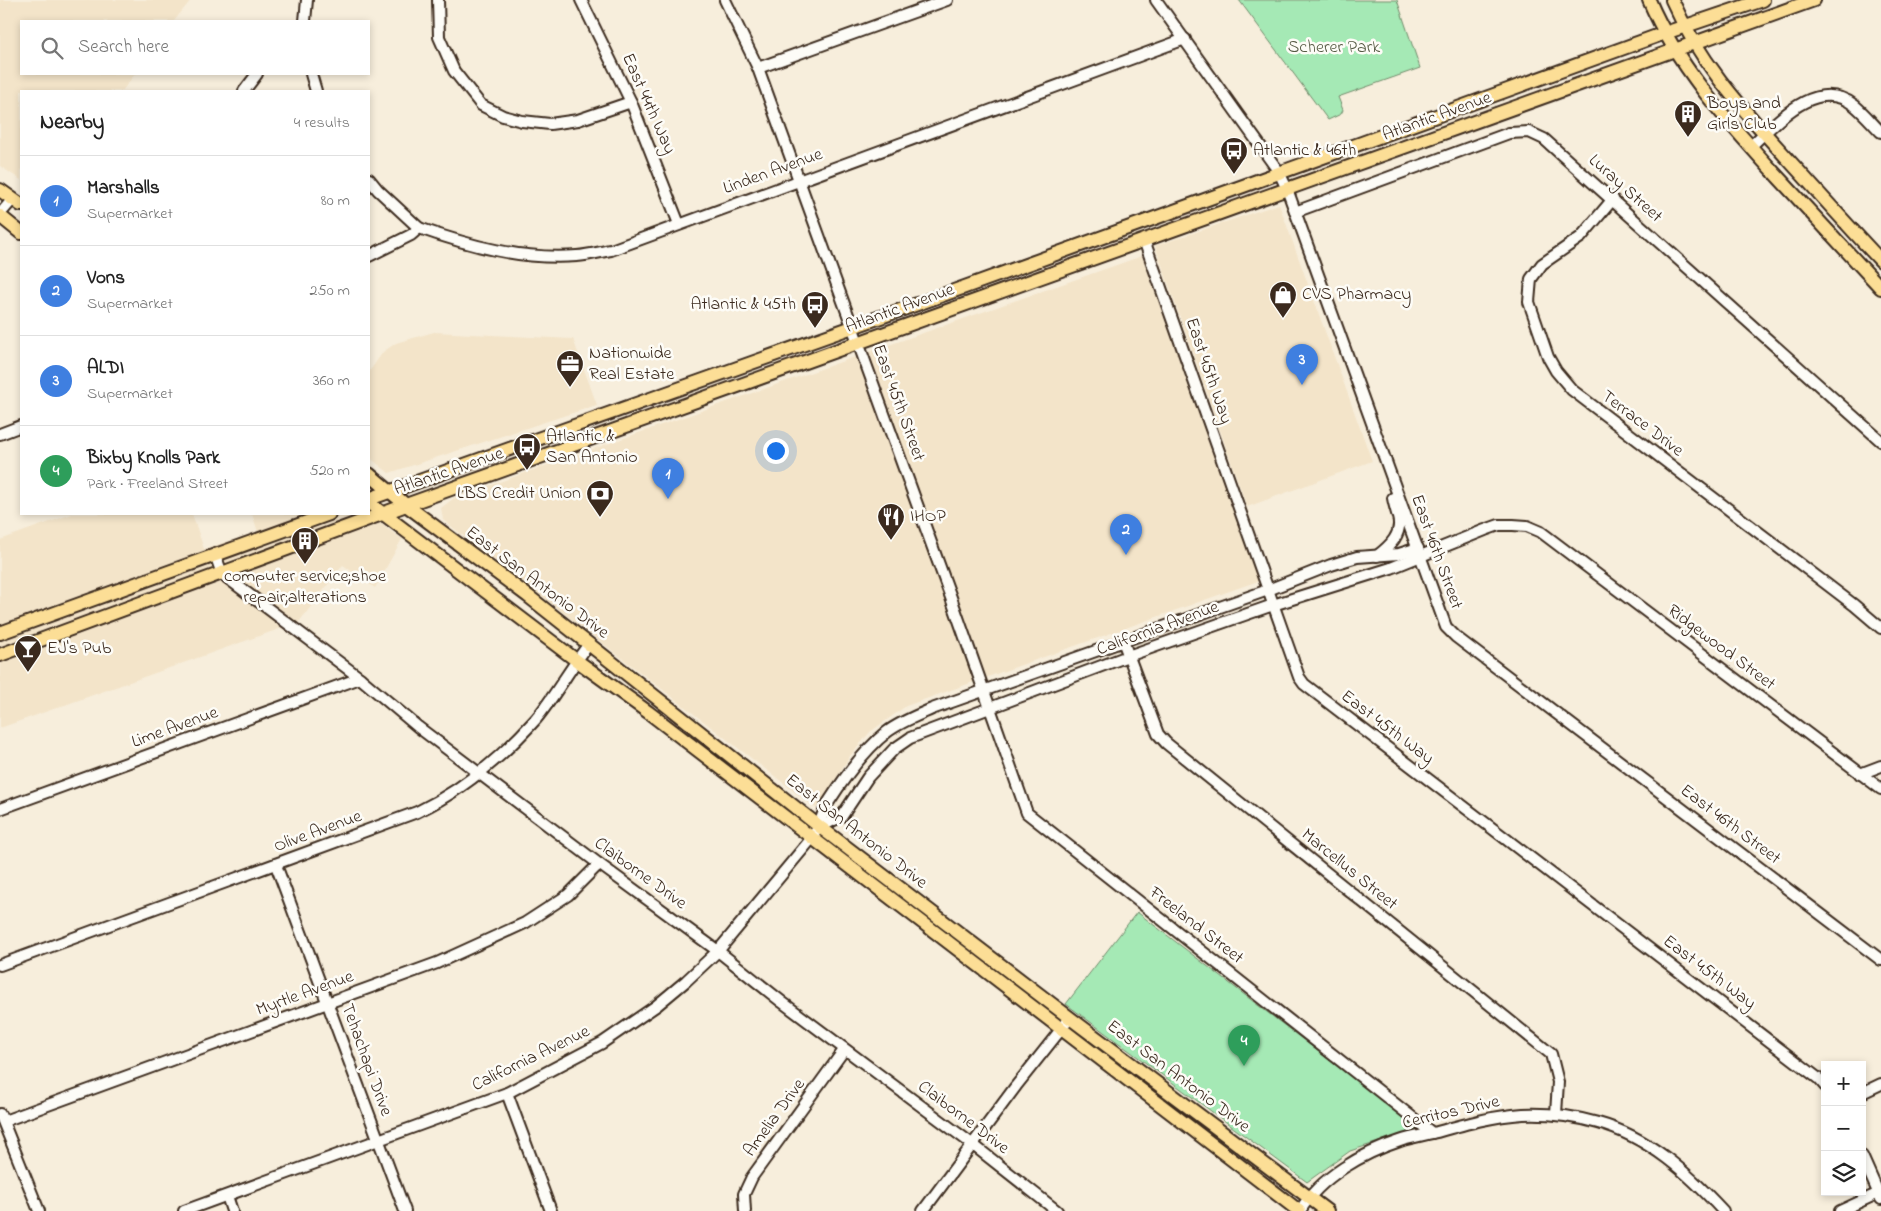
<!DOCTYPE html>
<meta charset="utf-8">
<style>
body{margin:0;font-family:"Indie Flower",sans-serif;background:#f6f6f6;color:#222}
.controls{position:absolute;right:15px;bottom:15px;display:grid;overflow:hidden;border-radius:0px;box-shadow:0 2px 8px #0003}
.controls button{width:45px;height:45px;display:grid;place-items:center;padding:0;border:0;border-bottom:1px solid #e0e0e0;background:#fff;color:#222;font:25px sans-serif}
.you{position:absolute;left:775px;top:450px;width:18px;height:18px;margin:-12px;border:4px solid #fff;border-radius:50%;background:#1a73e8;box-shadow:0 0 0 8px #1a73e833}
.badge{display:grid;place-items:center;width:32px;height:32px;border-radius:50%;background:#1a73e8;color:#fff;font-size:16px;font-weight:700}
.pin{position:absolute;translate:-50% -41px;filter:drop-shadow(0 1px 2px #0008)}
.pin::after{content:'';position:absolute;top:26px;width:18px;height:15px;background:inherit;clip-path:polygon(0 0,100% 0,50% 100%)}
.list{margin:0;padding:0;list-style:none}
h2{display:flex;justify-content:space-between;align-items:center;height:65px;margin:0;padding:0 20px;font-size:21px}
h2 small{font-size:16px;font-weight:400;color:#767676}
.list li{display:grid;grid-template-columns:32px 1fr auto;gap:15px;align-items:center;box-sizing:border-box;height:90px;padding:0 20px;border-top:1px solid #e0e0e0}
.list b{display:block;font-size:19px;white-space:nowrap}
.list p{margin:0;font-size:16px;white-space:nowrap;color:#767676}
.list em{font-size:16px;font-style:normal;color:#767676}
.icon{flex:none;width:28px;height:28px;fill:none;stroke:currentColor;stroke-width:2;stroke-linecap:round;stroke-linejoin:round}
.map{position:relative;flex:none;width:1881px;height:1211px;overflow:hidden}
.search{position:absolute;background:#fff;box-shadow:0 2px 8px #0003;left:20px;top:20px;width:350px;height:55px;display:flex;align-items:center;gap:12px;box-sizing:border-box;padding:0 18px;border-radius:0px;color:#767676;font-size:19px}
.panel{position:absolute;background:#fff;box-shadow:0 2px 8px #0003;left:20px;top:90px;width:350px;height:425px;border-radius:0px}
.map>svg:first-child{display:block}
.built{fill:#f3e4c9}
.green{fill:#a5e9b5;stroke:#708a6a}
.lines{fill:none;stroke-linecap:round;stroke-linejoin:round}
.minor-casing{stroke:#3b2a1e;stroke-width:14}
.major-casing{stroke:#3b2a1e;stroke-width:16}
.minor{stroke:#fdfcf7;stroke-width:10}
.major{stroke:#fcde96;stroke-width:12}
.labels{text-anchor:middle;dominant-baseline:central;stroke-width:5;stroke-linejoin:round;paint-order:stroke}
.park-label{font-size:18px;fill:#565a44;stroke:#fdfcf7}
.street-label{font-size:18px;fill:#3b2a1e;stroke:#fdfcf7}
.poi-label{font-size:18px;fill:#3b2a1e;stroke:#fdfcf7;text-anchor:start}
</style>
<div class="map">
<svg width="1881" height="1211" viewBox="0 0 1881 1211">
<rect width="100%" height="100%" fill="#f7eedc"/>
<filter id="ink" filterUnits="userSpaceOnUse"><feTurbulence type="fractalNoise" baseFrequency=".02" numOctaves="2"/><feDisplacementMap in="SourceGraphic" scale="10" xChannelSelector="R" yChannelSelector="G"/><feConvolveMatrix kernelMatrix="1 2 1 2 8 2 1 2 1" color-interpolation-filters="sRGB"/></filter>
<g filter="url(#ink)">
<g class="built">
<path d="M 0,0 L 191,0 L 174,21 L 21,21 L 21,74 L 135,74 L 122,91 L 21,91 L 21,180 L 0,166 Z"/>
<path d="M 1279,204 L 1372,461 L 1247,507 L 1155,246 Z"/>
<path d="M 1142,256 L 1258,581 L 906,706 L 870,732 L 850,756 L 817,809 L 443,520 L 441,508 L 454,498 Z"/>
<path d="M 434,332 L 573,339 L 597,405 L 389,473 L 369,457 L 369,372 L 383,352 L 396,343 Z"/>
<path d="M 72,514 L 192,514 L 204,549 L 258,532 L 252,514 L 367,514 L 402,539 L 375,588 L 343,565 L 299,622 L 0,728 L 0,540 Z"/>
</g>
<g class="green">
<path d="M 1239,0 L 1397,0 L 1420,68 L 1338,97 L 1343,110 L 1341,114 L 1328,120 Z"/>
<path d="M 1137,912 L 1419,1129 L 1350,1151 L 1307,1182 L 1066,1004 Z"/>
</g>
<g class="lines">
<defs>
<g id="minor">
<path d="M 438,0 L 439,37 L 454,71 L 481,105 L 503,116 L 522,121 L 550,124 L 578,120 L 631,102"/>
<path d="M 581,0 L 631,102 L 679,224"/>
<path d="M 725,0 L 758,68 L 949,592 L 1027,813 L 1432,1133"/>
<path d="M 1156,0 L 1279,172 L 1287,189 L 1446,627 L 1456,637 L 1881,960"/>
<path d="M 305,21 L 307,0"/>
<path d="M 758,68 L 947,0"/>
<path d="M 311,74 L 316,91"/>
<path d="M 244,91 L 257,74"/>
<path d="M 1751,146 C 1777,122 1816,76 1854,105 C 1864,113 1872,123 1881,132"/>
<path d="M 369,179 L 378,190 L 419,228"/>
<path d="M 1613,199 L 1581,237 L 1542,264 L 1531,279 L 1529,302 L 1548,357 L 1556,371 L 1572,390 L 1854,605 L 1881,628"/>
<path d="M 1295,212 L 1509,133 L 1529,132 L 1544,139 L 1881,441"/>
<path d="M 0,214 L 13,199"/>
<path d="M 1144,240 L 1299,677 L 1304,684 L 1819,1079 L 1825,1086"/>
<path d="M 369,256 L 411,235 L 419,228 C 470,246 522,260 577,256 C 588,255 600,252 611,250 L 1185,39"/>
<path d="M 0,434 L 21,426"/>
<path d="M 215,554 L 222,574 L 360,678 L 418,727 L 599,864 L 718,951 L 782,1002 L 972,1144 L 1057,1211"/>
<path d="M 1377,556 C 1390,546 1403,534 1398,517 C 1396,510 1394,504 1393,498"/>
<path d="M 1123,641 L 1158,734 L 1166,743 L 1551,1054 L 1558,1082 L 1556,1114"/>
<path d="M 1860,774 L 1881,766"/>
<path d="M 0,809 L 360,678"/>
<path d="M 820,827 L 842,816 L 868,777 L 894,749 L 910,738 L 1128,656 L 1273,605 L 1391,568 L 1485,530 L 1499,525 L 1513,525 L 1527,526 L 1541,532 L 1881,789"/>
<path d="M 276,865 L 405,1211"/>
<path d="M 0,965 L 417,812 C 463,790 502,757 536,719 C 555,696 570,668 589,644"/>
<path d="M 507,1093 L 551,1211"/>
<path d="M 1862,1093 L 1881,1084"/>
<path d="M 0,1114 L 39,1211"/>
<path d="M 4,1121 L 437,963 L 525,923 L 568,895 L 599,864"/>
<path d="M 1862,1156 L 1881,1199"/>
<path d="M 227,1196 L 232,1211"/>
<path d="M 184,1211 L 507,1093 L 602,1043 L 656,1006 L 686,981 L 718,951 L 812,838 C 821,825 821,815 828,803 C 844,778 863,751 887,732 C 900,722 916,716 932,709 L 1268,590 L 1331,565 L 1357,557 L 1399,554 L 1418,548"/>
<path d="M 745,1211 L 744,1194 L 752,1177 L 844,1050"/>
<path d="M 923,1211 L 1016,1086 L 1070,1018"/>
<path d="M 1300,1211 C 1320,1177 1363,1153 1400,1141 C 1412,1137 1425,1135 1437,1132 C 1465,1124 1493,1116 1523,1114 C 1548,1113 1573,1116 1598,1123 C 1649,1137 1688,1173 1723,1211"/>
<path d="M 1840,1211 L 1881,1192"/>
</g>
<g id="major">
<path d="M 1649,0 C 1678,68 1729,123 1778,177 C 1812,214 1847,251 1881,288"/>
<path d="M 1672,0 C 1700,63 1740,106 1786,157 C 1818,192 1849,227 1881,261"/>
<path d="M 0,190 L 21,205"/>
<path d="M 0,216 L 21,233"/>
<path d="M 369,474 L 406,505 L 528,596 L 820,827 L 1070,1018 L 1327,1211"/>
<path d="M 369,499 L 951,292 L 1665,33 L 1763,0"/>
<path d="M 369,503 L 576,660 L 648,712 L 1299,1211"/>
<path d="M 0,633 L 329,514"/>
<path d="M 0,655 L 406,505 L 1814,0"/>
</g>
</defs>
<use href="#minor" class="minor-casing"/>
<use href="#major" class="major-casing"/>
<use href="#minor" class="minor"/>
<use href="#major" class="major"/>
</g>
</g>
<defs>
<symbol id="building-pin" viewBox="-11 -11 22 30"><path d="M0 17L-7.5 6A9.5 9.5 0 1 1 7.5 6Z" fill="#3b2a1e" stroke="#fdfcf7"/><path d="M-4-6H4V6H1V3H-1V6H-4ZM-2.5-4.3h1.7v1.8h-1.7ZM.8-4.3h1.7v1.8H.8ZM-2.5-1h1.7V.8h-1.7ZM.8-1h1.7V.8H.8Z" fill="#fff"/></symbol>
<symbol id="bus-pin" viewBox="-11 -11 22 30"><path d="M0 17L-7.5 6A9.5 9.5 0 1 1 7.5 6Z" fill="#3b2a1e" stroke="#fdfcf7"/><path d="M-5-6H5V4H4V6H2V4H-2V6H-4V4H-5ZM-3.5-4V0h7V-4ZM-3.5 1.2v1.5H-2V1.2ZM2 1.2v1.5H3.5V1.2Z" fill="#fff"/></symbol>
<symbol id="shop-pin" viewBox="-11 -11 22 30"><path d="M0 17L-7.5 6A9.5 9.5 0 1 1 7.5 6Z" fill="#3b2a1e" stroke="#fdfcf7"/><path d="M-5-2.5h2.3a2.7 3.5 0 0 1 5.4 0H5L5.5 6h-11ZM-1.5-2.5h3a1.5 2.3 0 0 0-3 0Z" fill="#fff"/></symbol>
<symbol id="office-pin" viewBox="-11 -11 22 30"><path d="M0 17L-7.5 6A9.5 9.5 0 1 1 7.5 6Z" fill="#3b2a1e" stroke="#fdfcf7"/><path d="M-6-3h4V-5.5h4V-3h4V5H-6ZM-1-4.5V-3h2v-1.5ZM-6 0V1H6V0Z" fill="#fff"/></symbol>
<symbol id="bank-pin" viewBox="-11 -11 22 30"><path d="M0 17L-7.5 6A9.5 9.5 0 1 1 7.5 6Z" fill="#3b2a1e" stroke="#fdfcf7"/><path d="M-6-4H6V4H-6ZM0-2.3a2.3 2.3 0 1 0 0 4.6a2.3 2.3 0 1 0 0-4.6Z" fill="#fff"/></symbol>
<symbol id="restaurant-pin" viewBox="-11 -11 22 30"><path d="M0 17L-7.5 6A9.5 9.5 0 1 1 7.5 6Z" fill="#3b2a1e" stroke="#fdfcf7"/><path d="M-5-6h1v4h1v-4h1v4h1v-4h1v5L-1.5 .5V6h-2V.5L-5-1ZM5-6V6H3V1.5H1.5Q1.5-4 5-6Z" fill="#fff"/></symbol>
<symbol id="bar-pin" viewBox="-11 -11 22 30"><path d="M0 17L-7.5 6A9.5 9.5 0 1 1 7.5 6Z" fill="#3b2a1e" stroke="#fdfcf7"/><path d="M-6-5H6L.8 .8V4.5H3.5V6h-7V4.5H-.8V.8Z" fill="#fff"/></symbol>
</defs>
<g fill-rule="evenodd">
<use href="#building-pin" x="1672" y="98" width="32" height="43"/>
<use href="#bus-pin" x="1218" y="135" width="32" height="43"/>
<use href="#shop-pin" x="1267" y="279" width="32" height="43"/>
<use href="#bus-pin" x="799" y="289" width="32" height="43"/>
<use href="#office-pin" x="554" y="348" width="32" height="43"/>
<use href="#bus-pin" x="511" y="431" width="32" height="43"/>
<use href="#bank-pin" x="584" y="478" width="32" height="43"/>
<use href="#restaurant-pin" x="875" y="501" width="32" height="43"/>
<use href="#building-pin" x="289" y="525" width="32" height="43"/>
<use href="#bar-pin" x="12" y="633" width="32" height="43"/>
</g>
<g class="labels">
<g class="park-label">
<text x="1334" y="48">Scherer Park</text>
</g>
<g class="street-label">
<text transform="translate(648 104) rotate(66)">East 44th Way</text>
<text transform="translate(1437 117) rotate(-20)">Atlantic Avenue</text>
<text transform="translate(773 172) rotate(-20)">Linden Avenue</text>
<text transform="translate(1625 189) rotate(42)">Luray Street</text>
<text transform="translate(900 309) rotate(-20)">Atlantic Avenue</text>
<text transform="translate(1208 371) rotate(71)">East 45th Way</text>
<text transform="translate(898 403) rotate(70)">East 45th Street</text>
<text transform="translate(1642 424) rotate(37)">Terrace Drive</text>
<text transform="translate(449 472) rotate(-19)">Atlantic Avenue</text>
<text transform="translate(1436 552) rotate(70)">East 46th Street</text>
<text transform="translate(537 583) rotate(37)">East San Antonio Drive</text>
<text transform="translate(1158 629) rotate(-20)">California Avenue</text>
<text transform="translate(1721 648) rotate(37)">Ridgewood Street</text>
<text transform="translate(175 728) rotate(-20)">Lime Avenue</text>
<text transform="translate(1387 728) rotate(37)">East 45th Way</text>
<text transform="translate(1730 825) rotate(37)">East 46th Street</text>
<text transform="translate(318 832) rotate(-20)">Olive Avenue</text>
<text transform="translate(856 832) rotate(38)">East San Antonio Drive</text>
<text transform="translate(1349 870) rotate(39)">Marcellus Street</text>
<text transform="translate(640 874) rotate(36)">Claiborne Drive</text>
<text transform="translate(1196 926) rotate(38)">Freeland Street</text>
<text transform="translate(1709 973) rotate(37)">East 45th Way</text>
<text transform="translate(305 994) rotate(-20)">Myrtle Avenue</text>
<text transform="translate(531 1059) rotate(-26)">California Avenue</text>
<text transform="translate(366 1060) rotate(70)">Tehachapi Drive</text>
<text transform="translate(1178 1077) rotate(37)">East San Antonio Drive</text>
<text transform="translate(1451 1113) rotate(-13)">Cerritos Drive</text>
<text transform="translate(775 1118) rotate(-54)">Amelia Drive</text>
<text transform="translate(963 1118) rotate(37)">Claiborne Drive</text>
</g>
<g class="poi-label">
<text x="1707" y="104">Boys and<tspan x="1707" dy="21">Girls Club</tspan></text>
<text x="1253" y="151">Atlantic &amp; 46th</text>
<text x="1302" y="295">CVS Pharmacy</text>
<text x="796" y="305" text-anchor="end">Atlantic &amp; 45th</text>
<text x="589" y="354">Nationwide<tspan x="589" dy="21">Real Estate</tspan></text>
<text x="546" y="437">Atlantic &amp;<tspan x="546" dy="21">San Antonio</tspan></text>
<text x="581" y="494" text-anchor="end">LBS Credit Union</text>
<text x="910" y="517">IHOP</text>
<text x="305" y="577" text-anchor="middle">computer service;shoe<tspan x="305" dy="21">repair;alterations</tspan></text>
<text x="47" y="649">EJ's Pub</text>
</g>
</g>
</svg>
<div class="controls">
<button>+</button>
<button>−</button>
<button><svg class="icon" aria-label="layers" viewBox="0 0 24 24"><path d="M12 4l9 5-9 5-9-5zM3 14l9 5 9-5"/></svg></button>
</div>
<div class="you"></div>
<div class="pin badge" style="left:668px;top:499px;background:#3f7fe0">1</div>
<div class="pin badge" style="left:1126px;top:555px;background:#3f7fe0">2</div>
<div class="pin badge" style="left:1302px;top:385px;background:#3f7fe0">3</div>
<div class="pin badge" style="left:1244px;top:1066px;background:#2e9e5b">4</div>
<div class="search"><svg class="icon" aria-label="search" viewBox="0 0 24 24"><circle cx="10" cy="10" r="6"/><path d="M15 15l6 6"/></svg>Search here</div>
<section class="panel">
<h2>Nearby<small>4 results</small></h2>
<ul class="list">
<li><span class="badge" style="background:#3f7fe0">1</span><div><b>Marshalls</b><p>Supermarket</p></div><em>80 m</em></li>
<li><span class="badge" style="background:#3f7fe0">2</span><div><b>Vons</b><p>Supermarket</p></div><em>250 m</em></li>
<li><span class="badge" style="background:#3f7fe0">3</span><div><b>ALDI</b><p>Supermarket</p></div><em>360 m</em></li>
<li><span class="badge" style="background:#2e9e5b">4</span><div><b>Bixby Knolls Park</b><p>Park · Freeland Street</p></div><em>520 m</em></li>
</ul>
</section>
</div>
